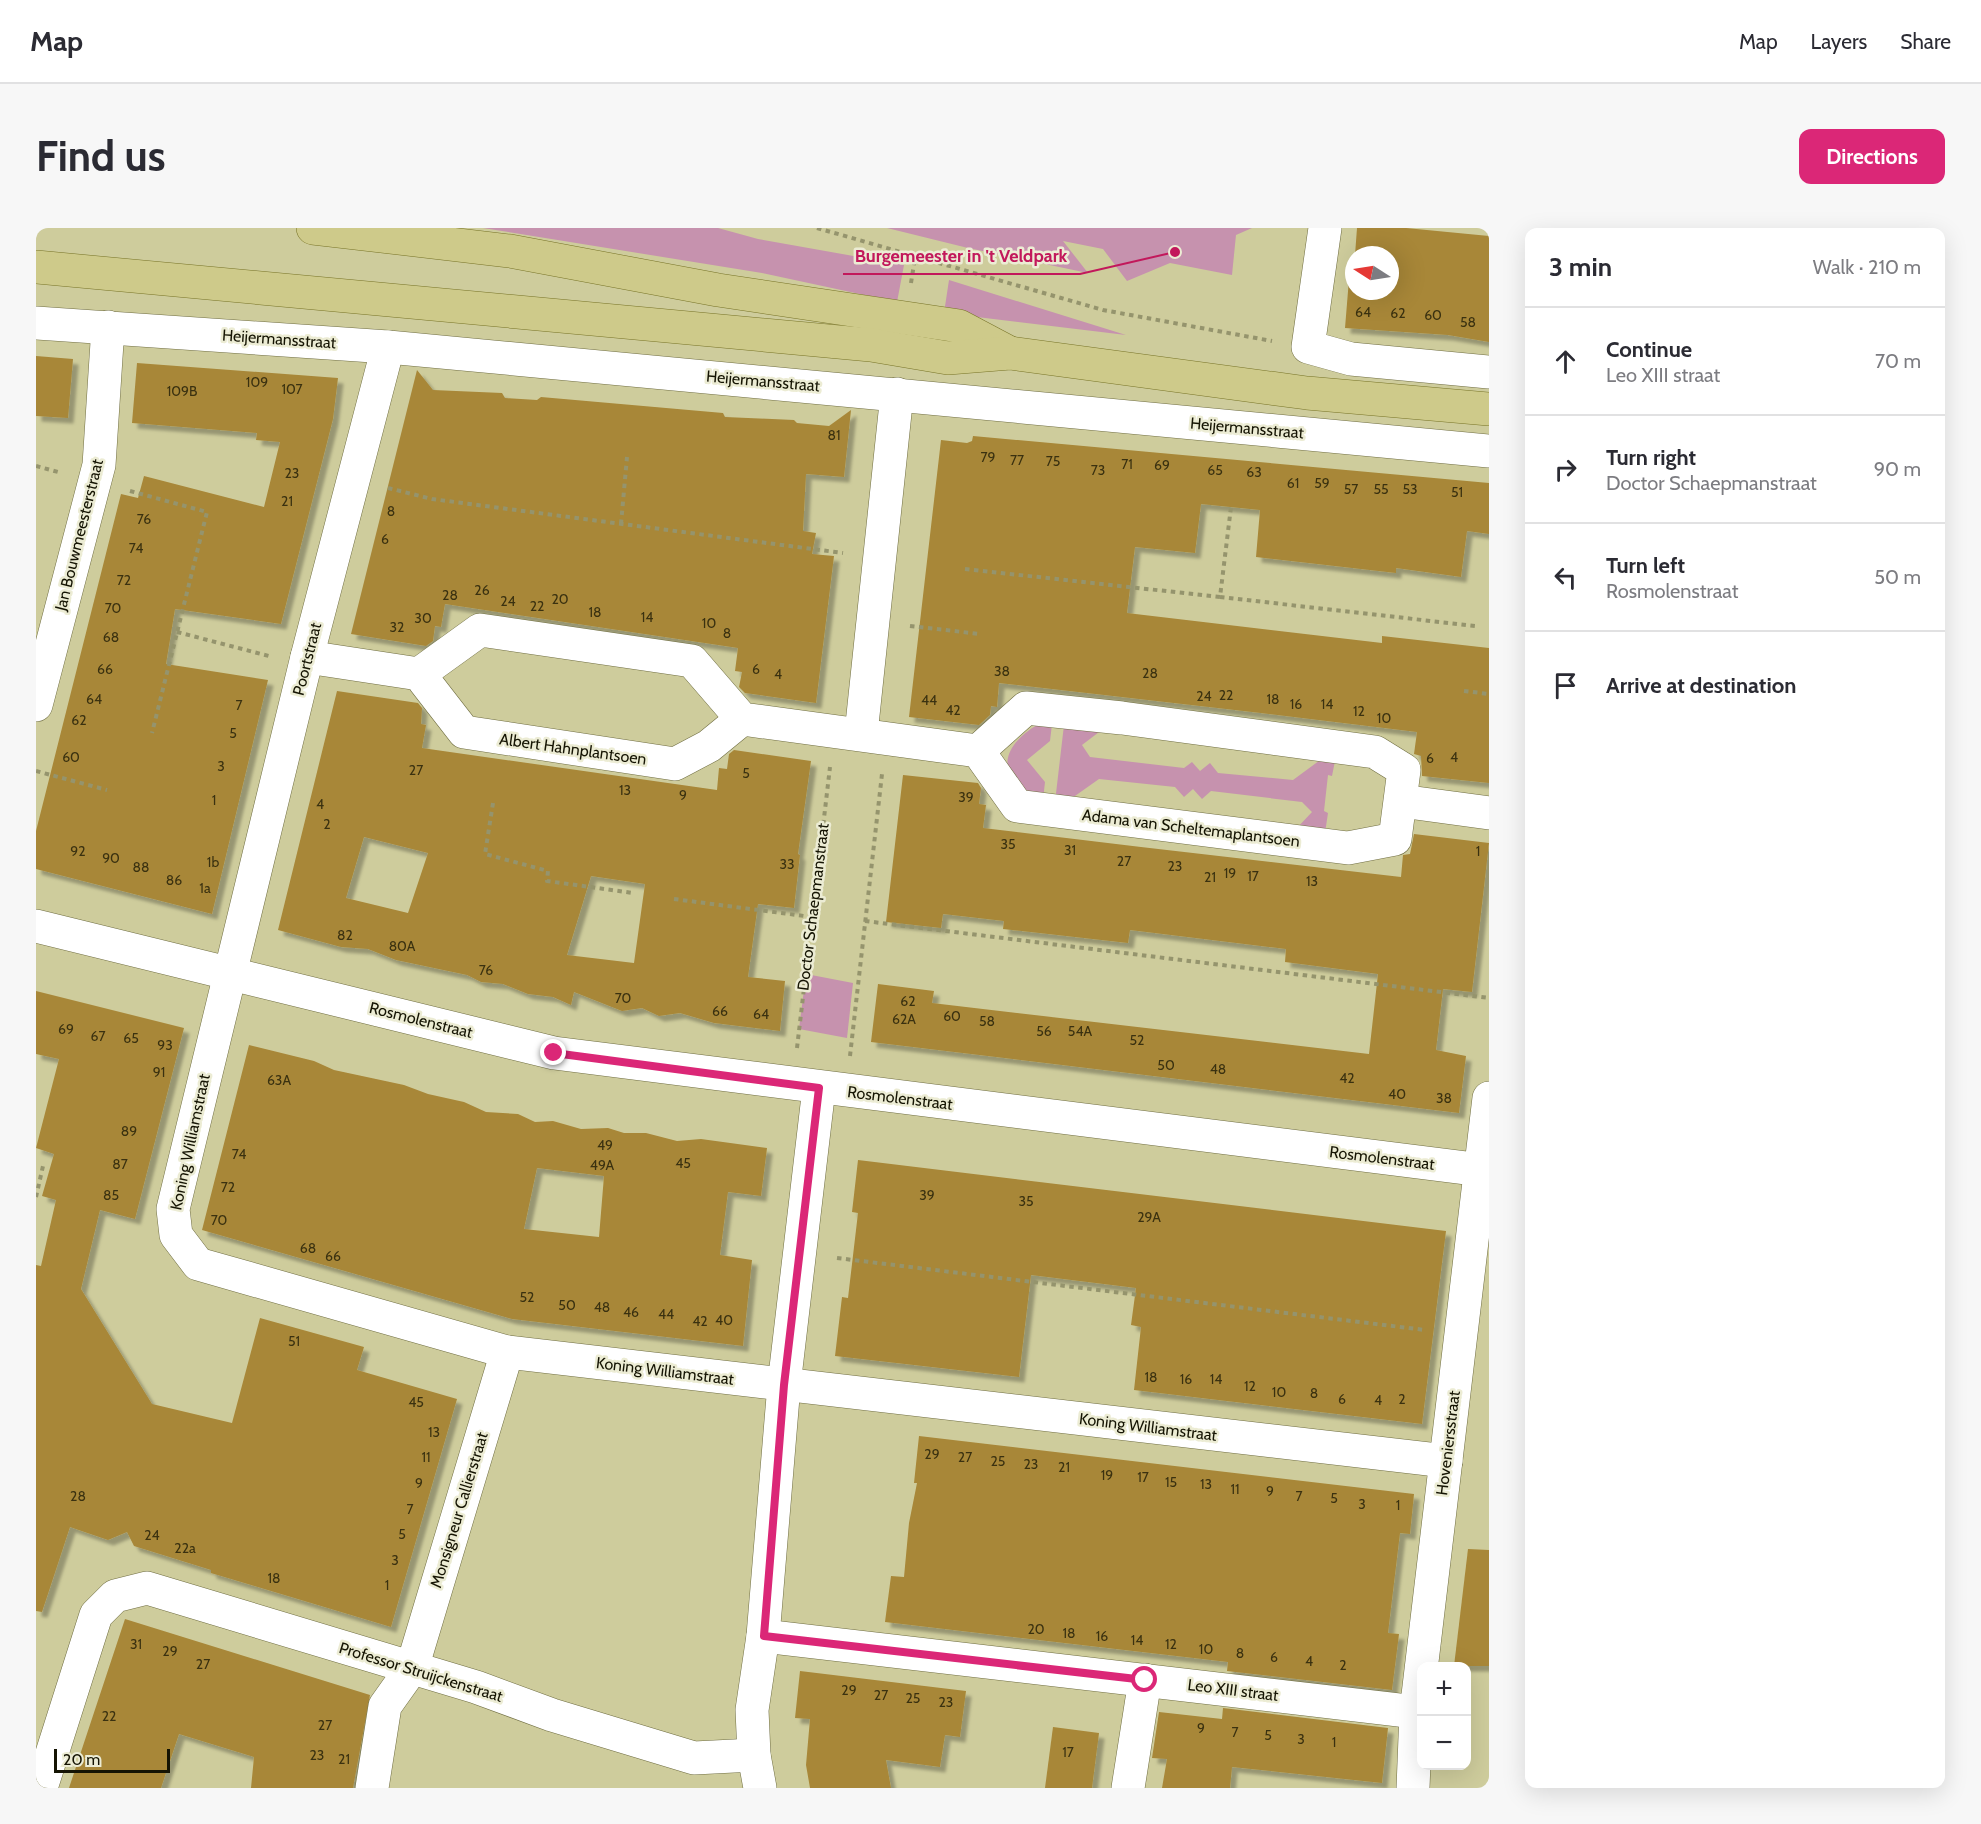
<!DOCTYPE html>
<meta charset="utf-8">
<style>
body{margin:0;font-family:Cabin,sans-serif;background:#f7f7f7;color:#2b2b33}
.controls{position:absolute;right:18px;bottom:18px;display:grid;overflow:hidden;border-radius:12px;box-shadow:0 6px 24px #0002}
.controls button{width:54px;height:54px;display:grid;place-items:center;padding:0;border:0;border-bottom:2px solid #e1e1e2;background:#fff;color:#2b2b33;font:30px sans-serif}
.compass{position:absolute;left:1309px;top:18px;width:54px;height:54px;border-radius:50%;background:#fff;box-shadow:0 6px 24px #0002;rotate:282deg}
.scale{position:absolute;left:18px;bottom:15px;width:116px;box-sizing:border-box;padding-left:6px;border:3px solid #151403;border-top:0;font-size:16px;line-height:21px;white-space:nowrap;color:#151403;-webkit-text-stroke:4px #ececd4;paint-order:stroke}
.stop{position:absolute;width:18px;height:18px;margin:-14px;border:4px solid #db2777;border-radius:50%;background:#fff}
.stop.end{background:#db2777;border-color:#fff;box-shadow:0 2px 6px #0008}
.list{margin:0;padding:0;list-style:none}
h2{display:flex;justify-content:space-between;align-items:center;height:78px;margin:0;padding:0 24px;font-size:26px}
h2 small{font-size:20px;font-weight:400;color:#7c7c81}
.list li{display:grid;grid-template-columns:39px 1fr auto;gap:18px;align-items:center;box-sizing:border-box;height:108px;padding:0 24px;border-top:2px solid #e1e1e2}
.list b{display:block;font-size:22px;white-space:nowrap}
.list p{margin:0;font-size:20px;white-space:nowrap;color:#7c7c81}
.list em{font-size:20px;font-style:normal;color:#7c7c81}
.icon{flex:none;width:33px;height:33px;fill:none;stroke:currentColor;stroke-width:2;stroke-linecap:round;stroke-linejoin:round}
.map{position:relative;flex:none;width:1453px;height:1560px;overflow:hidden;border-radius:12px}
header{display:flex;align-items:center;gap:36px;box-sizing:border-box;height:84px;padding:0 30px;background:#fff;border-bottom:2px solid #e1e1e2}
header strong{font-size:28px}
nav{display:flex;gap:33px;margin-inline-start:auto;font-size:21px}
.intro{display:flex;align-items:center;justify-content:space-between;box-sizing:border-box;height:144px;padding:0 36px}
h1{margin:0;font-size:42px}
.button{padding:15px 27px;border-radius:12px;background:#db2777;color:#fff;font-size:21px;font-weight:700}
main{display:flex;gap:36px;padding:0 36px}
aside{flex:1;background:#fff;border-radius:12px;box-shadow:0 6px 24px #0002}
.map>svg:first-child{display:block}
.green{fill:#c692ae}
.building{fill:#a88738;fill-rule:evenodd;filter:url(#shadow)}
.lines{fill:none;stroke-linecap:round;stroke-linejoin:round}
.minor-casing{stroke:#706e42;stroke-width:34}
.major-casing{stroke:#787428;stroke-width:34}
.path{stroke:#95946d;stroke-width:4;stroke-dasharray:4.5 4.5;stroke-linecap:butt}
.minor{stroke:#fff;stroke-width:33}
.major{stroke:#ceca8a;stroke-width:33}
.route{stroke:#db2777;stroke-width:8}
.labels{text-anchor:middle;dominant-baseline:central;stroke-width:5;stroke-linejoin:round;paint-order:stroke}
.number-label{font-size:14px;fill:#3a3110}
.street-label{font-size:16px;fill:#151403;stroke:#ececd4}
.leader{fill:none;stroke:#c2185b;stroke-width:2}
.callout-dot{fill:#c2185b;stroke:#ececd4;stroke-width:2}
.callout-label{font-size:18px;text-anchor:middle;font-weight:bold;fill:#c2185b;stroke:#ececd4;stroke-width:5;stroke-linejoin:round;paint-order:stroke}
</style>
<header>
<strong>Map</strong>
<nav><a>Map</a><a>Layers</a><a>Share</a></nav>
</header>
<div class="intro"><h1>Find us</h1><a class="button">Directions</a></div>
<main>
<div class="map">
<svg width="1453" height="1560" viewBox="0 0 1453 1560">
<defs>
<filter id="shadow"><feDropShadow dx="5.5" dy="5.5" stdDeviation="1.5" flood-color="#0004"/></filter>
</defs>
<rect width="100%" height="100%" fill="#cecc9c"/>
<g class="green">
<path d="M 447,0 L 682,0 L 722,11 L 868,37 L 861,74 L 726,45 Z"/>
<path d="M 851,0 L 1216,0 L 1200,7 L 1196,47 L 1134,35 L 1091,53 L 1067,21 L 1027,13 L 1052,45 L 932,20 Z"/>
<path d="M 913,52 L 1090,107 L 908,85 Z"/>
<path d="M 1005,495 L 1016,496 L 1014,513 L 991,532 L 1009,554 L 1007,572 L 995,570 C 988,563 977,553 973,544 C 965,522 989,503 1005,495 Z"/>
<path d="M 1028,497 L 1067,501 L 1046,517 L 1054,529 L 1148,540 L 1156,534 L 1164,543 L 1174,535 L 1182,545 L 1257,552 L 1291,527 L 1300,528 L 1296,548 L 1292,547 L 1288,583 L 1292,585 L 1289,605 L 1260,601 L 1276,584 L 1266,574 L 1175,563 L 1166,571 L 1157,561 L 1148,569 L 1139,559 L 1063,551 L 1029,575 L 1019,574 Z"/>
<path d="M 770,746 L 817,755 L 811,810 L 763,801 Z"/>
</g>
<g class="building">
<path d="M 1321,0 L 1370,0 L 1453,8 L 1453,114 L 1412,107 L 1309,100 L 1313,51 L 1317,52 L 1318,37 L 1318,63 L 1354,63 L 1354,27 L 1319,27 Z"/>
<path d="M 0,128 L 37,131 L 32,190 L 0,188 Z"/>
<path d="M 101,135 L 302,150 L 297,191 L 245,396 L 139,381 L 130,436 L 232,452 L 176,686 L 0,641 L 0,603 L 85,266 L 102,270 L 108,248 L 228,279 L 244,214 L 220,212 L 221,205 L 96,195 Z"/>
<path d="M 381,142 L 397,162 L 466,165 L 469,170 L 501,172 L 505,169 L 687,185 L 689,189 L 758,192 L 761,195 L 793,198 L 815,182 L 808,249 L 770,246 L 767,303 L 780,305 L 776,326 L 798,328 L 780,475 L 709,465 L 703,459 L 706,444 L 699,443 L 702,420 L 409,376 L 405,399 L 399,398 L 397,413 L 390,418 L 315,406 Z"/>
<path d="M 937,208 L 1453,255 L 1453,306 L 1431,303 L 1425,349 L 1360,340 L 1360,345 L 1220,329 L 1224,282 L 1165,276 L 1159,325 L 1099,319 L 1091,385 L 1346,415 L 1346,408 L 1453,420 L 1453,555 L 1386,548 L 1385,528 L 1378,526 L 1381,504 L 1225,485 L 963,455 L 961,479 L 955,478 L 954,487 L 943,497 L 873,489 L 905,212 L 931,215 L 936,213 Z"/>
<path d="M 301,463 L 382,475 L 386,480 L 385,496 L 390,497 L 386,520 L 681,562 L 683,540 L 691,541 L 693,526 L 698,522 L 775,533 L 762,626 L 764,627 L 758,680 L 722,676 L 712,749 L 749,753 L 744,803 L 678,795 L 644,785 L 623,788 L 606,780 L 586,783 L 538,764 L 535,777 L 517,769 L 492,766 L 467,756 L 445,754 L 431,747 L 360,732 L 332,721 L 305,719 L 242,702 ZM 328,609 L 392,625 L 372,685 L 310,670 ZM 555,648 L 609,656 L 598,735 L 531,727 Z"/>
<path d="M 867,547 L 942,555 L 945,560 L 943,576 L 950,577 L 947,600 L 1105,619 L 1365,649 L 1367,627 L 1374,626 L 1378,606 L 1453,615 L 1436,764 L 1407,761 L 1400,822 L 1430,828 L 1423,885 L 835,814 L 842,756 L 898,763 L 896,775 L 1333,826 L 1342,746 L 1249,734 L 1250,721 L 1094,702 L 1092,715 L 967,701 L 968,693 L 907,686 L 905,700 L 850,694 Z"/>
<path d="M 0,763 L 148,800 L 99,991 L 64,982 L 45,1061 L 116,1176 L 196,1195 L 224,1090 L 328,1119 L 321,1142 L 421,1171 L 355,1399 L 175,1345 L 175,1342 L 98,1318 L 91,1304 L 72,1312 L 34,1299 L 6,1384 L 0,1383 L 0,1037 L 5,1038 L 20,972 L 6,968 L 18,926 L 0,920 L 23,831 L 0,826 Z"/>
<path d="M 213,817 L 278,833 L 298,842 L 368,857 L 392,866 L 428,874 L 450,884 L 482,886 L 499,894 L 517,893 L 545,901 L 572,900 L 588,905 L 610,905 L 641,913 L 665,911 L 731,920 L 725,968 L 692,964 L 684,1027 L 716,1032 L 707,1118 L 476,1091 L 166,1002 ZM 501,940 L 568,948 L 563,1009 L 488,1001 Z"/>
<path d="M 822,932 L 1410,1003 L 1386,1196 L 1098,1162 L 1105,1099 L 1095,1097 L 1100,1060 L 995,1047 L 983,1149 L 799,1128 L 806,1069 L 812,1070 L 822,985 L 816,984 Z"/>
<path d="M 883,1208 L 1378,1266 L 1374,1306 L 1364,1305 L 1352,1405 L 1363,1406 L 1356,1462 L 1191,1443 L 1192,1434 L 849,1394 L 855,1348 L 868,1349 L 873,1295 L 881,1255 L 878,1255 Z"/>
<path d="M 1432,1321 L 1453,1322 L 1453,1438 L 1418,1438 Z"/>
<path d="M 89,1391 L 334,1467 L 317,1560 L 215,1560 L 218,1529 L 143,1506 L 125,1560 L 33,1560 Z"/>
<path d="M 764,1443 L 930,1463 L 924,1509 L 909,1507 L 904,1539 L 850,1532 L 855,1560 L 774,1560 L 770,1537 L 774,1491 L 759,1490 Z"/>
<path d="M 1187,1480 L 1352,1500 L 1346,1555 L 1196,1539 L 1194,1560 L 1126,1560 L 1131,1531 L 1116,1530 L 1123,1484 L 1186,1491 Z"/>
<path d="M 1017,1499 L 1063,1505 L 1056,1560 L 1009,1560 Z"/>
</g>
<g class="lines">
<defs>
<g id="minor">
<path d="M 1289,0 L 1272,119 L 1315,131 L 1453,144"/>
<path d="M 0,95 L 352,119 L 1453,223"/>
<path d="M 352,119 L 271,429 L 137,981 L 140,1007 L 162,1036 L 471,1124 L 1410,1233"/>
<path d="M 271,429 L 383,446 L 428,504 L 639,536 L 673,518 L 706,491"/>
<path d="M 383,446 L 444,402 L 656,433 L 706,491 L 942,523 L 981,578 L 1312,620 L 1359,611 L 1368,542 L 1339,524 L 1086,490 L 990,480 L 942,523"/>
<path d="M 0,477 L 63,237 L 72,99"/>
<path d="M 825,506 L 861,166"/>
<path d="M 1365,573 L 1453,585"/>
<path d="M 0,698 L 518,825 L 1453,943"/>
<path d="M 727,1408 L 1380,1484"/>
<path d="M 5,1560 L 60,1387 L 79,1368 L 111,1360 L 440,1459 L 516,1487 L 658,1530 L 718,1527"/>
<path d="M 336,1560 L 349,1478 L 376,1440 L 471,1124"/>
<path d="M 724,1560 L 718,1527 L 716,1482 L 727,1408 L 748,1157 L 783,860"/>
<path d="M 1092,1560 L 1109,1452"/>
<path d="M 1377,1560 L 1380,1484 L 1453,870"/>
</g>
<g id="major">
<path d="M 277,0 L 474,23 L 682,62 L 923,98 L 974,125"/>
<path d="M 0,39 L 835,117 L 912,130 L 974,125 L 1271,165 L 1453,181"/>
</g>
</defs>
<use href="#minor" class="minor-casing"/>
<use href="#major" class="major-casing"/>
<g class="path">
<path d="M 781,0 L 1067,82 L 1236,113"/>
<path d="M 875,55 L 879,30"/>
<path d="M 0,238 L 22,244"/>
<path d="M 352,260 L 396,271 L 807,325"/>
<path d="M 94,263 L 171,284 L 116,505"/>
<path d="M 585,296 L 591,229"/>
<path d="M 929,341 L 1184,369 L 1195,279"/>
<path d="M 1184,369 L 1439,398"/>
<path d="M 874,398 L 944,406"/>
<path d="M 141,404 L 233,428"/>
<path d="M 1428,463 L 1453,466"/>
<path d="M 0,543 L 71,562"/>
<path d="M 457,575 L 449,626 L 512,643 L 511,653 L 597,665"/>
<path d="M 638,671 L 776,689"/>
<path d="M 829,693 L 1453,770"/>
<path d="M 761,820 L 794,539"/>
<path d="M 814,828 L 846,546"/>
<path d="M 0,969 L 7,938"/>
<path d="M 801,1030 L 1389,1102"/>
</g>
<use href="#minor" class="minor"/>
<use href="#major" class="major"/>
</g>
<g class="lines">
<path class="route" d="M 518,825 L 783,860 L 748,1157 L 728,1408 L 1109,1452"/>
</g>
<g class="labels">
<g class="number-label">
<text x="1327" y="84">64</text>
<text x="1362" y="85">62</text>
<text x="1397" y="87">60</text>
<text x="1432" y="94">58</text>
<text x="221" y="154">109</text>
<text x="256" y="161">107</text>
<text x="146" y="163">109B</text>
<text x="798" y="207">81</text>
<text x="952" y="229">79</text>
<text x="981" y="232">77</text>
<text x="1017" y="233">75</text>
<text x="1091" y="236">71</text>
<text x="1126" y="237">69</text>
<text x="1062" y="242">73</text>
<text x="1179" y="242">65</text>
<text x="1218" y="244">63</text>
<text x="256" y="245">23</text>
<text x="1257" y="255">61</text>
<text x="1286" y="255">59</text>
<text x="1315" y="261">57</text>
<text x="1345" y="261">55</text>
<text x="1374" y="261">53</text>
<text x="1421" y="264">51</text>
<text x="251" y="273">21</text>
<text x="355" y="283">8</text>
<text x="108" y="291">76</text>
<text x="349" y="311">6</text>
<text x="100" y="320">74</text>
<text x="88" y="352">72</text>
<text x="446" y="362">26</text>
<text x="414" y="367">28</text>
<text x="524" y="371">20</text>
<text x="472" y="373">24</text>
<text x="501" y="378">22</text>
<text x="77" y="380">70</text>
<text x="559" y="384">18</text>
<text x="611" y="389">14</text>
<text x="387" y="390">30</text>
<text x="673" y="395">10</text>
<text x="361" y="399">32</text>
<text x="691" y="405">8</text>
<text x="75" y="409">68</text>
<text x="69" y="441">66</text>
<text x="720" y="441">6</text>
<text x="966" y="443">38</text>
<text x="1114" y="445">28</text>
<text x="742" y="446">4</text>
<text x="1190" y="467">22</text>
<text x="1168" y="468">24</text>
<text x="58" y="471">64</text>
<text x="1237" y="471">18</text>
<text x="893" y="472">44</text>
<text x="1260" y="476">16</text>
<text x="1291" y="476">14</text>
<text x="203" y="477">7</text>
<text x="917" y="482">42</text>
<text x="1323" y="483">12</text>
<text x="1348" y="490">10</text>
<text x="43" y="492">62</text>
<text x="197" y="505">5</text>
<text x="35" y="529">60</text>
<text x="1418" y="529">4</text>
<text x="1394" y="530">6</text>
<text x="185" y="538">3</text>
<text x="380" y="542">27</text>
<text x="710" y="545">5</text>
<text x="589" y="562">13</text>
<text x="647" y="567">9</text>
<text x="930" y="569">39</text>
<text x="178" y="572">1</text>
<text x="284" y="576">4</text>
<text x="291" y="596">2</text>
<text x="972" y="616">35</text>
<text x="1034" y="622">31</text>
<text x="42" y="623">92</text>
<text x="1442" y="623">1</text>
<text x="75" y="630">90</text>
<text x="1088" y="633">27</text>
<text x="177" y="634">1b</text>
<text x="751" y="636">33</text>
<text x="1139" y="638">23</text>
<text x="105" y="639">88</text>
<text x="1194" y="645">19</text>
<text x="1217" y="648">17</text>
<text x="1174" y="649">21</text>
<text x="138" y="652">86</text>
<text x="1276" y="653">13</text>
<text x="169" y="660">1a</text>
<text x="309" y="707">82</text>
<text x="366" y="718">80A</text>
<text x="450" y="742">76</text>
<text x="587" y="770">70</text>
<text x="872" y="773">62</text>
<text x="684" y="783">66</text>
<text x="725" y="786">64</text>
<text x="916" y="788">60</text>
<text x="868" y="791">62A</text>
<text x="951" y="793">58</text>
<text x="30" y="801">69</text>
<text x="1008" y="803">56</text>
<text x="1044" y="803">54A</text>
<text x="62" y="808">67</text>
<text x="95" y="810">65</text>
<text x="1101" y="812">52</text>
<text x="129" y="817">93</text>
<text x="1130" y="837">50</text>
<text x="1182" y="841">48</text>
<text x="123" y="844">91</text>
<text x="1311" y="850">42</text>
<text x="243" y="852">63A</text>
<text x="1361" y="866">40</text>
<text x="1408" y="870">38</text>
<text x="93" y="903">89</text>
<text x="569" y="917">49</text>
<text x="203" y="926">74</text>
<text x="647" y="935">45</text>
<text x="84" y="936">87</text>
<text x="566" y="937">49A</text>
<text x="192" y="959">72</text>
<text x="75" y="967">85</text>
<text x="891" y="967">39</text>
<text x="990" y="973">35</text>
<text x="1113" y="989">29A</text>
<text x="183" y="992">70</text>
<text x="272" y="1020">68</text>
<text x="297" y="1028">66</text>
<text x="491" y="1069">52</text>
<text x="531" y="1077">50</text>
<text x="566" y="1079">48</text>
<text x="595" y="1084">46</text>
<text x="630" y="1086">44</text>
<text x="688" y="1092">40</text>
<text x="664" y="1093">42</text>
<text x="258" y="1113">51</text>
<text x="1115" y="1149">18</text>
<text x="1150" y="1151">16</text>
<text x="1180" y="1151">14</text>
<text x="1214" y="1158">12</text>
<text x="1243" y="1164">10</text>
<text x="1278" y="1165">8</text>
<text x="1306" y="1171">6</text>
<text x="1366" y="1171">2</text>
<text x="1342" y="1172">4</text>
<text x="380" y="1174">45</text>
<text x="398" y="1204">13</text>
<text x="896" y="1226">29</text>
<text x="390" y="1229">11</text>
<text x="929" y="1229">27</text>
<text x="962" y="1233">25</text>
<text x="995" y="1236">23</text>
<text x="1028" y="1239">21</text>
<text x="1071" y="1247">19</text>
<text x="1107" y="1249">17</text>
<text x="1135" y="1254">15</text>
<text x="383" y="1255">9</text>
<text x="1170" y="1256">13</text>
<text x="1199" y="1261">11</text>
<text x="1234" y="1263">9</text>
<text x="42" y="1268">28</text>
<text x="1263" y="1268">7</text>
<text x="1298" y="1270">5</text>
<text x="1326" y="1276">3</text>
<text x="1362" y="1277">1</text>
<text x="374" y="1281">7</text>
<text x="366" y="1306">5</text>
<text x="116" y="1307">24</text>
<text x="149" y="1320">22a</text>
<text x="359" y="1332">3</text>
<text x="238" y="1350">18</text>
<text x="351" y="1357">1</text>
<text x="1000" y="1401">20</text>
<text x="1033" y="1405">18</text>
<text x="1066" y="1408">16</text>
<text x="1101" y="1412">14</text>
<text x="100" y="1416">31</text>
<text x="1135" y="1416">12</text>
<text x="1170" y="1421">10</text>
<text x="134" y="1423">29</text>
<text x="1204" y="1425">8</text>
<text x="1238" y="1429">6</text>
<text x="1273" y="1433">4</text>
<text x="167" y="1436">27</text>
<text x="1307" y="1437">2</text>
<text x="813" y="1462">29</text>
<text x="845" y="1467">27</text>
<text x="877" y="1470">25</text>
<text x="910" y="1474">23</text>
<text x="73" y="1488">22</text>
<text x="289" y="1497">27</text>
<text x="1165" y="1500">9</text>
<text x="1199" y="1504">7</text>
<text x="1232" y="1507">5</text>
<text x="1265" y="1511">3</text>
<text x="1298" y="1514">1</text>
<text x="1032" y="1524">17</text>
<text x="281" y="1527">23</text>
<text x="308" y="1531">21</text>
</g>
<g class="street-label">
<text transform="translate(243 111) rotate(4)">Heijermansstraat</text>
<text transform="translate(727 153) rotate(5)">Heijermansstraat</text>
<text transform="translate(1211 200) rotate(5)">Heijermansstraat</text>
<text transform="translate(43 307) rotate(-76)">Jan Bouwmeesterstraat</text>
<text transform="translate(271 431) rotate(-76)">Poortstraat</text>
<text transform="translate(537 521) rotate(8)">Albert Hahnplantsoen</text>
<text transform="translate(1155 600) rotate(7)">Adama van Scheltemaplantsoen</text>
<text transform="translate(777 679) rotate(-83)">Doctor Schaepmanstraat</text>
<text transform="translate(385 792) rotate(14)">Rosmolenstraat</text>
<text transform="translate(864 870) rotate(7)">Rosmolenstraat</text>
<text transform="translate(154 914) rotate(-78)">Koning Williamstraat</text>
<text transform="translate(1346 930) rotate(7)">Rosmolenstraat</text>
<text transform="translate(629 1143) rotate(7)">Koning Williamstraat</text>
<text transform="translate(1112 1199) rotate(7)">Koning Williamstraat</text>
<text transform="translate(1412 1215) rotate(-83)">Hoveniersstraat</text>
<text transform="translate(423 1282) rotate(-73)">Monsigneur Callierstraat</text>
<text transform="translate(385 1444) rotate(17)">Professor Struijckenstraat</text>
<text transform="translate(1197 1462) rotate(7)">Leo XIII straat</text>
</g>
</g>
<path class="leader" d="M1139 24L1044 46H807"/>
<circle class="callout-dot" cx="1139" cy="24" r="6"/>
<g class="callout-label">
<text x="925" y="34">Burgemeester in 't Veldpark</text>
</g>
</svg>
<div class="controls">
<button>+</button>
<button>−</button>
</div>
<svg class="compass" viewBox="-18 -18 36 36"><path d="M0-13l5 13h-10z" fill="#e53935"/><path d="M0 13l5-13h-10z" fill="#7c7c81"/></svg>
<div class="scale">20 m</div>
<div class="stop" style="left:1109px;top:1452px"></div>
<div class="stop end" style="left:518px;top:825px"></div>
</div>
<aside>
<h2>3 min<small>Walk · 210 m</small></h2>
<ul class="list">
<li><svg class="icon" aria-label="ahead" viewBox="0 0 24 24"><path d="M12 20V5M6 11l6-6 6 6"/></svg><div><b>Continue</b><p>Leo XIII straat</p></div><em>70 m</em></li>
<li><svg class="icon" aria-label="right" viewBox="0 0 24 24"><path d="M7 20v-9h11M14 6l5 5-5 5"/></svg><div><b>Turn right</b><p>Doctor Schaepmanstraat</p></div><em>90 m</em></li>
<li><svg class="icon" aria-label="left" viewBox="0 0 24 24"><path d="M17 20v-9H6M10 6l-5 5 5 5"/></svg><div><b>Turn left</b><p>Rosmolenstraat</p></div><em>50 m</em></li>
<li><svg class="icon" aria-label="arrive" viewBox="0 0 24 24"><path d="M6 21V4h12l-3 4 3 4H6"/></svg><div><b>Arrive at destination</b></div></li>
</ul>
</aside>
</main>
